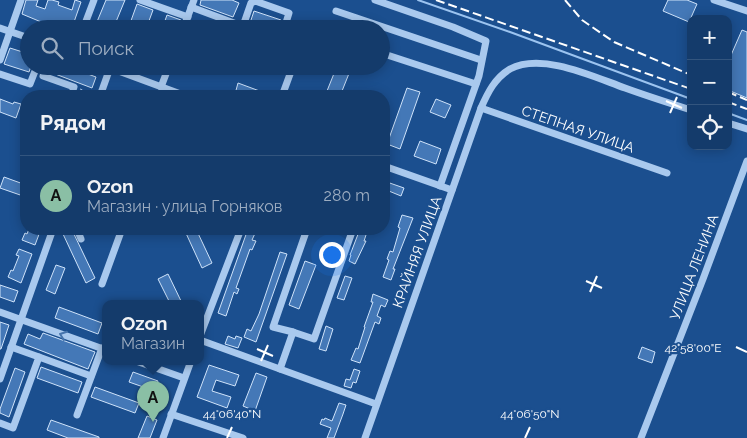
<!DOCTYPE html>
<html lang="ru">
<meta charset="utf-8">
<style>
body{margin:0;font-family:Raleway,sans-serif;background:#1d4271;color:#f1f3f6}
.controls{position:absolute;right:15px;top:15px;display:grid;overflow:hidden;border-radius:10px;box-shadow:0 2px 12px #0003}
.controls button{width:45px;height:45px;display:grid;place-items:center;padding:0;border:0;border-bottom:1px solid #33557e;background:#143b6b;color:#f1f3f6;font:25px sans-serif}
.you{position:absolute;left:331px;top:254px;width:18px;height:18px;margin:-12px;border:4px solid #fff;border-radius:50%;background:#1a73e8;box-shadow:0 0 0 8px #1a73e833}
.badge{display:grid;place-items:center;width:32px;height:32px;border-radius:50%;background:#8abfa5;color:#111;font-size:16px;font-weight:700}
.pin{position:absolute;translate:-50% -41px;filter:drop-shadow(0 1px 2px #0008)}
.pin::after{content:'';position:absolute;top:26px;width:18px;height:15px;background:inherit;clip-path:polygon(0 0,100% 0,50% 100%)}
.popup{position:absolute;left:102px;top:300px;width:102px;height:65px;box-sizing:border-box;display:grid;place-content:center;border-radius:10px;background:#143b6b;filter:drop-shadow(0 1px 4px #0005);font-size:16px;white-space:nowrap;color:#9dadc1}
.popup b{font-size:19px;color:#f1f3f6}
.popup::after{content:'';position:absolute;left:50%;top:100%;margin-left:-10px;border:10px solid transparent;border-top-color:#143b6b}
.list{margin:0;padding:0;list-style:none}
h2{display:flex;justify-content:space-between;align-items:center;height:65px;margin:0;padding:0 20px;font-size:21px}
h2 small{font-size:16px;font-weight:400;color:#9dadc1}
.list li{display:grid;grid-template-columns:32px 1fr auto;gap:15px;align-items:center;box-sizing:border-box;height:80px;padding:0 20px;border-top:1px solid #33557e}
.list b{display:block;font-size:19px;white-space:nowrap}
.list p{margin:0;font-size:16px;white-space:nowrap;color:#9dadc1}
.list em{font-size:16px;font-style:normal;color:#9dadc1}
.icon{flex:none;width:28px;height:28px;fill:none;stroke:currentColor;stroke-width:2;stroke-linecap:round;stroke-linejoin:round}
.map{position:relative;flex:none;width:747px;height:438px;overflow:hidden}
.search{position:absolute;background:#143b6b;box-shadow:0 2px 12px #0003;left:20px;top:20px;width:370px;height:55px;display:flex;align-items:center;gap:12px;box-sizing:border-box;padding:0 18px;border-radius:28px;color:#9dadc1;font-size:19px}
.panel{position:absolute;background:#143b6b;box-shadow:0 2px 12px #0003;left:20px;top:90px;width:370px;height:145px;border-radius:20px}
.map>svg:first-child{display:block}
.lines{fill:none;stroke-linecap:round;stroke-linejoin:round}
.stream{stroke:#9cc4f0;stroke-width:2}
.building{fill:#4478b7;stroke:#cfe3fa}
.path{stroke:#a9c9ee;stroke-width:1;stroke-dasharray:2.5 4;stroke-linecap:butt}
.minor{stroke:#a9c9ee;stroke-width:7}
.rail{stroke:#fff;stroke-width:2;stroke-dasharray:9 4;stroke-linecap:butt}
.oneway{stroke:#4674ac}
.ticks{fill:none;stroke:#fff;stroke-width:2}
.labels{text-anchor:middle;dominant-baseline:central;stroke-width:4.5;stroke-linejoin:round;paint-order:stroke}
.street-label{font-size:14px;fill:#fff;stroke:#1b4f8f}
.ticks-label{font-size:12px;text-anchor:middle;fill:#fff;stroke:#1b4f8f;stroke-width:4.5;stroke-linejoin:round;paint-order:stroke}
</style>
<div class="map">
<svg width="747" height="438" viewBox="0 0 747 438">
<rect width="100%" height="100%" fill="#1b4f8f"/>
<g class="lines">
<g class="stream">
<path d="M 418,0 L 510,32 L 691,99"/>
<path d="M 728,113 L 747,120"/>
</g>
</g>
<g class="building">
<path d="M 26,0 L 38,0 L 36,6 L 45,9 L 48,0 L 52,0 L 59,2 L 58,5 L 72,10 L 75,0 L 81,2 L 74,22 L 79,24 L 77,29 L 58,29 L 22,14 Z"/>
<path d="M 106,0 L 125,0 L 113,29 L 94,29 Z"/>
<path d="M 201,0 L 232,0 L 239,3 L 233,17 L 200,5 Z"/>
<path d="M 668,0 L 687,0 L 697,4 L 689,22 L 663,11 Z"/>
<path d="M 137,4 L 153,10 L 146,29 L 128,29 Z"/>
<path d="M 254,11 L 281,20 L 279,29 L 267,29 L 250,23 Z"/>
<path d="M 167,15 L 181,20 L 178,29 L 162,29 Z"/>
<path d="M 742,30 L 747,32 L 747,98 L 728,90 L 728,62 Z"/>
<path d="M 10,48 L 29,54 L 29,66 L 31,66 L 29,72 L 4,64 Z"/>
<path d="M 42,66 L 66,66 L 96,77 L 92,88 L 42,69 Z"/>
<path d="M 337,66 L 350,71 L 340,96 L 325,96 Z"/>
<path d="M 238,83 L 273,96 L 241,96 L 235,94 Z"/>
<path d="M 407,88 L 420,92 L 400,149 L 387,144 Z"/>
<path d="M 0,99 L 13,104 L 14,102 L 21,104 L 16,118 L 0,112 Z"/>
<path d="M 436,99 L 451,105 L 445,118 L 430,112 Z"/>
<path d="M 420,141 L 441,149 L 436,164 L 414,156 Z"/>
<path d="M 4,177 L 26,185 L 26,197 L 0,188 Z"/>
<path d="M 384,181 L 404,188 L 401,196 L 384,189 Z"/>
<path d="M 402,215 L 413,218 L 393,269 L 395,269 L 391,280 L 383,277 L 389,260 L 387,259 L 390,251 L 393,252 L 400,228 L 398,227 Z"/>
<path d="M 29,229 L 41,229 L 35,245 L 22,240 L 25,233 L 27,234 Z"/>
<path d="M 184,229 L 196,229 L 212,263 L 202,268 Z"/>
<path d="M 248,229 L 257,229 L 252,240 L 256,241 L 252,250 L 250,249 L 236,288 L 239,289 L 237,294 L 234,292 L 226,316 L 218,313 Z"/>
<path d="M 360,229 L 368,229 L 364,241 L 366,241 L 355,264 L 349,261 L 351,255 L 350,255 Z"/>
<path d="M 72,230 L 95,278 L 86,283 L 63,234 Z"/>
<path d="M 19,249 L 32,254 L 21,283 L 8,277 L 11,270 L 13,271 L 19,256 L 16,255 Z"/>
<path d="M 280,252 L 287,254 L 256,342 L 244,337 L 247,329 L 251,331 L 259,314 Z"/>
<path d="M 305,261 L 316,265 L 299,309 L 289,305 Z"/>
<path d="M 56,265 L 65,268 L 55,294 L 46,290 Z"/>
<path d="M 168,274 L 182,303 L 170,303 L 158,279 Z"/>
<path d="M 345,276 L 352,278 L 344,300 L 337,298 Z"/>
<path d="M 0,285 L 18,291 L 14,302 L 0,297 Z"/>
<path d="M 373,294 L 388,300 L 385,307 L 381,305 L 377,316 L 381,318 L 379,324 L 375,322 L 360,363 L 351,360 L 356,348 L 358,349 L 365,327 L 364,327 L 373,302 L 371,302 Z"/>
<path d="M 59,307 L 102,323 L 98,334 L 55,318 Z"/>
<path d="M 0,322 L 9,325 L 1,349 L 0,349 Z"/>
<path d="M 326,326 L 333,329 L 326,351 L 319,349 Z"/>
<path d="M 43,333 L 95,352 L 88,369 L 24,344 L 28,334 L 40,339 Z"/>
<path d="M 228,336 L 235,339 L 236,336 L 242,338 L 238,348 L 225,344 Z"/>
<path d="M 642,347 L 655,352 L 652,363 L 638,358 Z"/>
<path d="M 209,365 L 239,375 L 235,386 L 216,380 L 212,391 L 231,397 L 227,408 L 197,397 Z"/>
<path d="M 41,367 L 82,382 L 78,393 L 37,378 Z"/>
<path d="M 15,368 L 25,372 L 9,417 L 0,413 L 0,409 Z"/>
<path d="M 354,369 L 360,371 L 356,383 L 353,382 L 351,388 L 344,386 L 346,379 L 350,380 Z"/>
<path d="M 133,372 L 158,381 L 155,391 L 160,392 L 157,400 L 146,396 L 149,389 L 129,382 Z"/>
<path d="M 256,373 L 267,377 L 255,411 L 243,406 Z"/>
<path d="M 95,387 L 139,403 L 135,413 L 91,397 Z"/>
<path d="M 339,403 L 346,405 L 343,414 L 334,438 L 327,438 L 331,428 L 320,424 L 322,419 L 324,420 L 325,418 L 332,421 Z"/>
<path d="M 147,416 L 157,420 L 150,438 L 138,438 Z"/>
<path d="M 51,420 L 99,437 L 99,438 L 68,438 L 47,430 Z"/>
</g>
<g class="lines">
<path class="path" d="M 80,89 L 94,94"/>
<g class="minor">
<path d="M 140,0 L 188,17"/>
<path d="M 375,0 L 453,27 L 486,41 L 479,76 L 440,186"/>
<path d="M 714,0 L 747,11"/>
<path d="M 191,7 L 250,29"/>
<path d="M 336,11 L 481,60"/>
<path d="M 243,26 L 251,3 L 255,1 L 289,13 L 284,29"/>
<path d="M 0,28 L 29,38"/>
<path d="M 83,29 L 94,0"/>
<path d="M 183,29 L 194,0"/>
<path d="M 381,53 L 476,84"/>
<path d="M 0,60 L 21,0"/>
<path d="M 105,66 L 186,96"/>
<path d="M 250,70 L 251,66"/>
<path d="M 0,74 L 30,84 L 37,66"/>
<path d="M 43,76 L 74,87 L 71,96"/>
<path d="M 161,87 L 169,66"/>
<path d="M 100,96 L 110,68"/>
<path d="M 282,96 L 293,66"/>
<path d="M 481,108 L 667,173"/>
<path d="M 728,123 L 747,129"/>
<path d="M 384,166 L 452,190"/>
<path d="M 77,229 L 81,239"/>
<path d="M 102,284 L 122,229"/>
<path d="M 0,312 L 106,350"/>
<path d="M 293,332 L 273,327 L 307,229"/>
<path d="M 200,336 L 241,229"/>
<path d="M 200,340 L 376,404"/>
<path d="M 39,357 L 91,376"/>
<path d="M 136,361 L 184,378"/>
<path d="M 280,369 L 293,332 L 314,339 L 353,229"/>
<path d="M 0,379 L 53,229"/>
<path d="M 171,414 L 243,438"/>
<path d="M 77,415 L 102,348"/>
<path d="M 0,423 L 13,428 L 39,357 L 11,347"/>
<path d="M 163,438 L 191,361"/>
<path d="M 365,438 L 481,108 C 488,92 495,78 510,69 C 542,52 594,77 625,88 C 647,96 669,103 691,110"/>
<path d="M 641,438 L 703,279 L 747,161"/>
</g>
<g class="rail">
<path d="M 436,0 L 691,89"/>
<path d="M 565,0 L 582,20 L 614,42 L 691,75"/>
<path d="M 728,92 L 747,100"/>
<path d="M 728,102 L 747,109"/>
</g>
</g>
<defs><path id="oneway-chevron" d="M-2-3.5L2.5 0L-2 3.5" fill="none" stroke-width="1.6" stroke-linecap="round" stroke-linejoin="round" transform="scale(1.25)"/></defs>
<use class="oneway" href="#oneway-chevron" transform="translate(63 335) rotate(-160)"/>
<path class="ticks" d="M 666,101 L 682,108M 670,113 L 677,97M 586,281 L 602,288M 590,292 L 597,276M 736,347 L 747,352M 257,349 L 273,356M 261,361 L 268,345M 227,438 L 232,427M 525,438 L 530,427"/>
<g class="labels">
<g class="street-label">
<text transform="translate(578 129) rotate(19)">СТЕПНАЯ УЛИЦА</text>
<text transform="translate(417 252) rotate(-70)">КРАЙНЯЯ УЛИЦА</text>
<text transform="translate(694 267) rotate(-69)">УЛИЦА ЛЕНИНА</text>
</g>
</g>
<g class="ticks-label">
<text x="693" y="352">42°58'00"E</text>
<text x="232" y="418">44°06'40"N</text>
<text x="530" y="418">44°06'50"N</text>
</g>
</svg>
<div class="controls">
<button>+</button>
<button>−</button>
<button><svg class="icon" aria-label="locate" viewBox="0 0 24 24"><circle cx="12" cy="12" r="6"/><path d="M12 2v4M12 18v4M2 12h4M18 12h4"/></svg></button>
</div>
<div class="you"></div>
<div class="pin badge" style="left:153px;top:422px">A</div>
<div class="popup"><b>Ozon</b>Магазин</div>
<div class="search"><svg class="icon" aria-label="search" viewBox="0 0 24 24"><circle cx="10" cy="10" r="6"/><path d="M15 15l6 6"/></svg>Поиск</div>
<section class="panel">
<h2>Рядом<small></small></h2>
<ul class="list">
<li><span class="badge">A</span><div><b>Ozon</b><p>Магазин · улица Горняков</p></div><em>280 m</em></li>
</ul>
</section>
</div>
